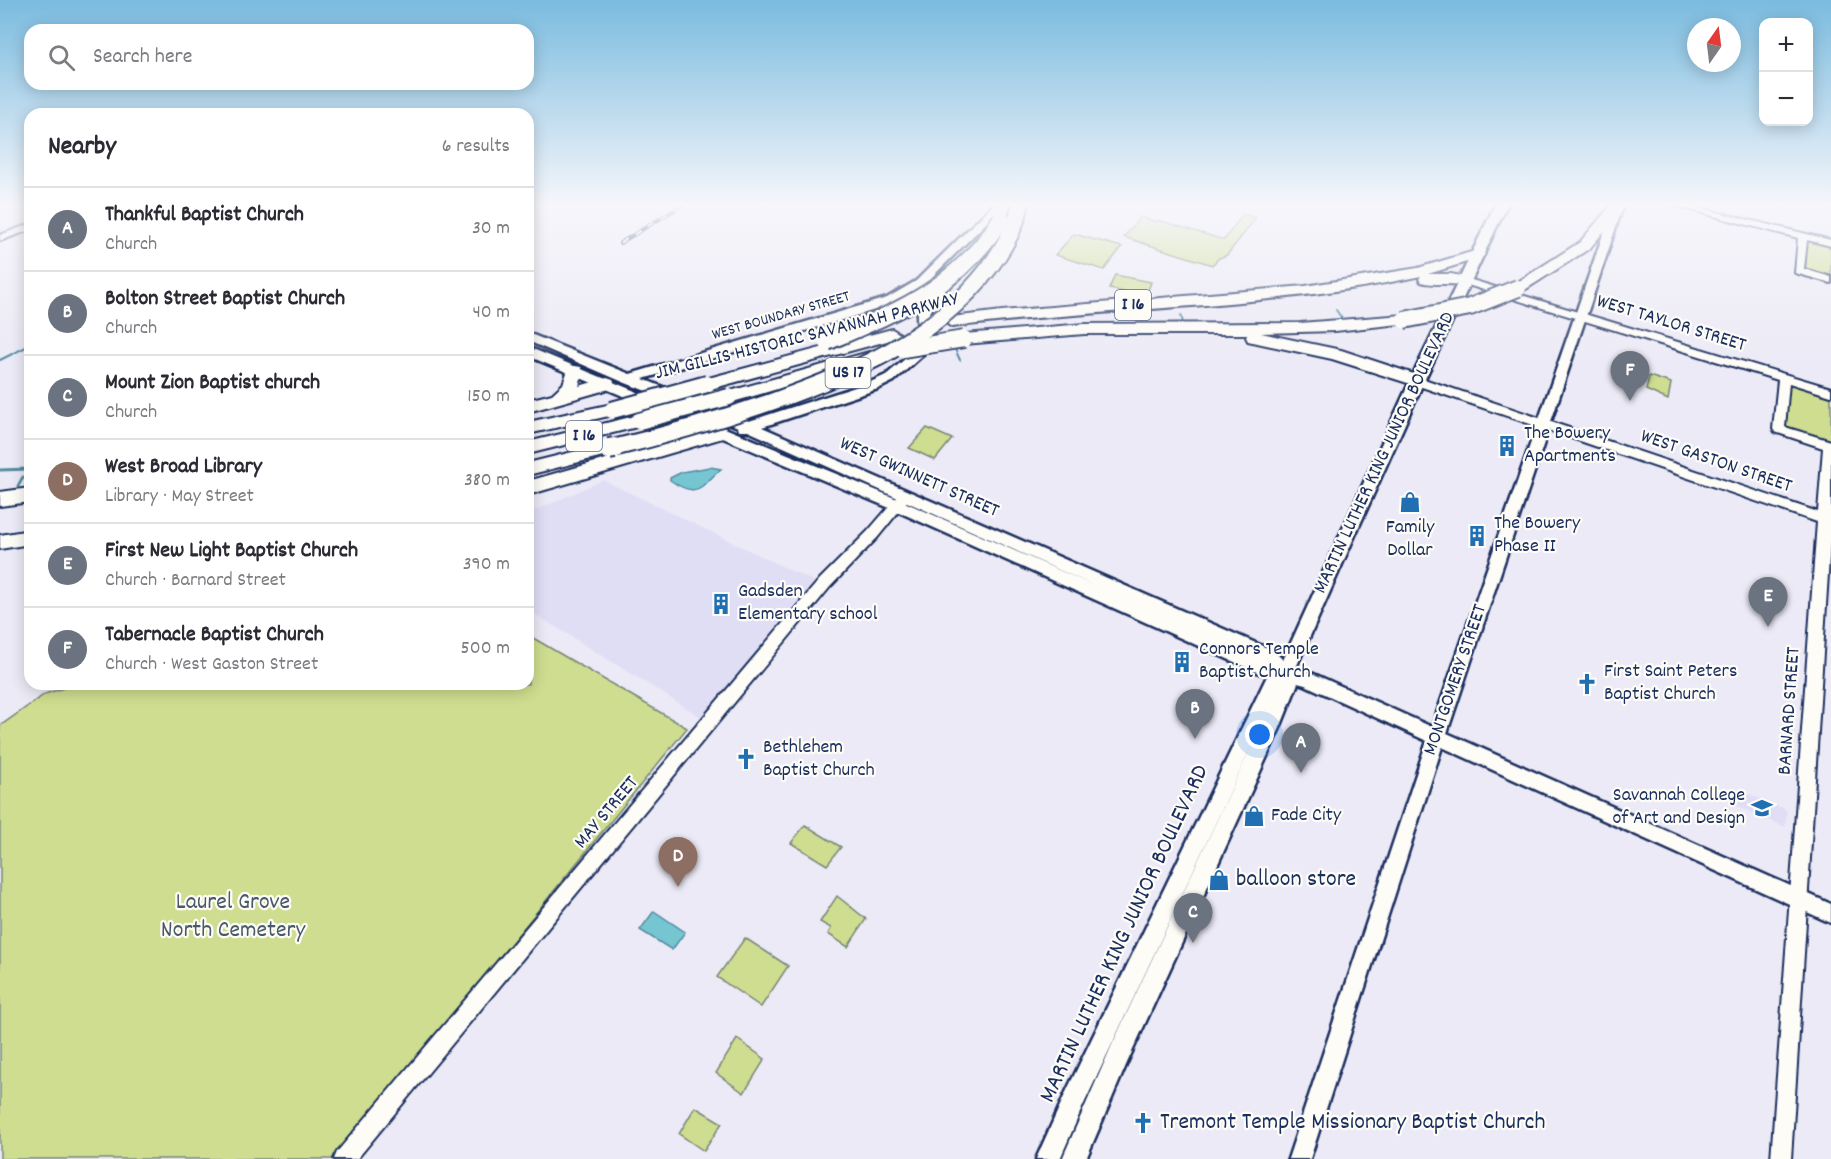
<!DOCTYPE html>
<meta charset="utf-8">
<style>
body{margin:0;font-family:Dekko,sans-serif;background:#f7f7f7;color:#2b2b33}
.controls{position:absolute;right:18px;top:18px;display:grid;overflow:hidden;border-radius:12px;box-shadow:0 3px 15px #0003}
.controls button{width:54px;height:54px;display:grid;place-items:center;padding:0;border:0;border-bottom:2px solid #e1e1e2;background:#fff;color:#2b2b33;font:30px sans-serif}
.compass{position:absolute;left:1687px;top:18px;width:54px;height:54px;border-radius:50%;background:#fff;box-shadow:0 3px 15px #0003;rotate:14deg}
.you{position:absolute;left:1260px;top:735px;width:21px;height:21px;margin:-15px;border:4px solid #fff;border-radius:50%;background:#1a73e8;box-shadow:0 0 0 9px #1a73e833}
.badge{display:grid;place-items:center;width:39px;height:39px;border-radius:50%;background:#db2777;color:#fff;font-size:20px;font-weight:700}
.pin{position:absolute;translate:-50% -50px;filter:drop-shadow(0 2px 3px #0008)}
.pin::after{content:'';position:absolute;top:32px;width:21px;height:18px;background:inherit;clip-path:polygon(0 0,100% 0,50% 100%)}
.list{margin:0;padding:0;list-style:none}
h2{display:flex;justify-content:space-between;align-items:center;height:78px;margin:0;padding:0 24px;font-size:26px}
h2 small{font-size:20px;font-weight:400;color:#7c7c81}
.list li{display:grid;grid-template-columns:39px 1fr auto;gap:18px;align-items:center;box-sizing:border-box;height:84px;padding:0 24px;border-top:2px solid #e1e1e2}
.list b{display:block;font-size:22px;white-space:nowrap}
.list p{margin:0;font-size:20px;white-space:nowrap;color:#7c7c81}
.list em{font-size:20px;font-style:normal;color:#7c7c81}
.icon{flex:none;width:33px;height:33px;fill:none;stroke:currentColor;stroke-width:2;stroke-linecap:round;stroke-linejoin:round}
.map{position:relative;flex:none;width:1831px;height:1159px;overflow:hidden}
.search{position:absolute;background:#fff;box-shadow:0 3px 15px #0003;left:24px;top:24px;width:510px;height:66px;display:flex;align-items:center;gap:15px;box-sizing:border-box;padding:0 21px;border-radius:18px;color:#7c7c81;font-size:22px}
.panel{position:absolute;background:#fff;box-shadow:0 3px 15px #0003;left:24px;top:108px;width:510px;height:582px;border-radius:18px}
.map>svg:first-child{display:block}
.built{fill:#e0def5}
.green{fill:#cfdd90;stroke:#758677;stroke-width:1.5}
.water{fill:#76c6d1;stroke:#528aa3;stroke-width:1.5}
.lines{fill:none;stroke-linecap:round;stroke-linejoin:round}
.stream-far1{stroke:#528aa3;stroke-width:2}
.stream{stroke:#528aa3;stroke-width:3}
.tertiary-casing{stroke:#1b2f5e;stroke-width:4}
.secondary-casing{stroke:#1b2f5e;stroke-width:5}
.primary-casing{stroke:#1b2f5e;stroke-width:5}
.motorway-casing{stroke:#1b2f5e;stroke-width:4}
.tertiary{fill:#fdfcf7;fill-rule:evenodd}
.secondary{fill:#fdfcf7;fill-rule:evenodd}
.primary{fill:#fdfcf7;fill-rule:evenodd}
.motorway{fill:#fdfcf7;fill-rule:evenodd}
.rail-casing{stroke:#1b2f5e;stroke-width:4}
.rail{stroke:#fdfcf7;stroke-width:2;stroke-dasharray:8;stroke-linecap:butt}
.motorway-bridge-far1-casing{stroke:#1b2f5e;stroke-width:20;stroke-linecap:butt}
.motorway-bridge-casing{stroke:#1b2f5e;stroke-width:24;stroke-linecap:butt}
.motorway-bridge-far1{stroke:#fdfcf7;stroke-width:16}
.motorway-bridge{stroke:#fdfcf7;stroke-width:20}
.labels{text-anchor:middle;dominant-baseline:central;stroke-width:4.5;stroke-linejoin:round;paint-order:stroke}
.far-street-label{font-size:16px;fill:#1b2f5e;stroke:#fdfcf7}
.shield{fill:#fdfcf7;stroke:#5f6c8c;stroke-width:1.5}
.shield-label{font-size:18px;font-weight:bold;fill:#1b2f5e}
.street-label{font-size:20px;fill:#1b2f5e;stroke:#fdfcf7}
.poi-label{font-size:20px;fill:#1b2f5e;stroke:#fdfcf7;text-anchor:start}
.near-poi-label{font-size:24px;fill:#1b2f5e;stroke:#fdfcf7;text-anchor:start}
.near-park-label{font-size:24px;fill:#485a6a;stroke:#fdfcf7}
.near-street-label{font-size:24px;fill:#1b2f5e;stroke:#fdfcf7}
</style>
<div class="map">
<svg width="1831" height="1159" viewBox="0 0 1831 1159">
<rect width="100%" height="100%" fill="#eceaf6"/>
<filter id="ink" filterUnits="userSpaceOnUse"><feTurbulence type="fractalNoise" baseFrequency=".0167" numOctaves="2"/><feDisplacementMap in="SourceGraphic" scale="12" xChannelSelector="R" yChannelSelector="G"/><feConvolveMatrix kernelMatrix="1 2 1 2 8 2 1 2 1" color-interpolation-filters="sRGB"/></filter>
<g filter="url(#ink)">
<g class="built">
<path d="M 603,480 L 815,582 L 701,717 L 528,610 L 528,514 Z"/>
<path d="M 1739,790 L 1787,810 L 1785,827 L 1737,806 L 1738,800 L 1735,798 L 1735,796 L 1739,797 Z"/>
</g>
<g class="green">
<path d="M 1243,214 L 1256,218 L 1227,255 L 1219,258 L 1212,265 L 1124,237 L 1140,217 L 1156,222 L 1158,220 L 1224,240 Z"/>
<path d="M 1074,234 L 1122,247 L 1104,270 L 1055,255 Z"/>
<path d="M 1806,240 L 1831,246 L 1831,279 L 1804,272 Z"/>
<path d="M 1115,275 L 1151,282 L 1146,296 L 1109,289 Z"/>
<path d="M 1649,376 L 1671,383 L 1668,400 L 1646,390 Z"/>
<path d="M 1789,381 L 1831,394 L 1831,447 L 1782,431 Z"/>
<path d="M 927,428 L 952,439 L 935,460 L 909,448 Z"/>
<path d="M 528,635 L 687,728 L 335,1159 L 0,1159 L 0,726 L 45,694 L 76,684 L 528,684 Z"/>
<path d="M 805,825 L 841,847 L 827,865 L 791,843 Z"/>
<path d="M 837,896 L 866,919 L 848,947 L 828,934 L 831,928 L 820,922 Z"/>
<path d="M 745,938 L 788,966 L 761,1007 L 717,977 Z"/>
<path d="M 737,1039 L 765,1059 L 744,1093 L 716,1073 Z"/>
<path d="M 695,1107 L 722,1123 L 704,1151 L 679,1134 Z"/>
</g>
<g class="water">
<path d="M 710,467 L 721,469 C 701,486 698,500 670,480 L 670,478 L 682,472 Z"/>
<path d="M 654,911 L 685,932 L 672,950 L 640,930 Z"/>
</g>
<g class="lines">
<g class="stream-far1">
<path d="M 1336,310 L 1343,320"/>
<path d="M 1181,315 L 1183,323"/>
<path d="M 954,347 L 960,360"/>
<path d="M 0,360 L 30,345"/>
</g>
<g class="stream">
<path d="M 0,470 L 30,469"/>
<path d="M 18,486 L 23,477"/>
</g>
<defs>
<g id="tertiary">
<path d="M 1664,203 L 1680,203 L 1831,240 L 1831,246 L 1807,240 L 1804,269 L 1831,277 L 1831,283 L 1795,273 L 1798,238 Z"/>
<path d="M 30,224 L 30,230 L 0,241 L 0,235 Z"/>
<path d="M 1465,278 L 1831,388 L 1831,396 L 1789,383 L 1785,427 L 1831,441 L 1831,526 L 1791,1159 L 1771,1159 L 1817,522 L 1413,384 L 1411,381 L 1417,377 L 1421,378 L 1818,512 L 1823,448 L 1775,432 L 1773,429 L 1778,380 L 1461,283 L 1461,279 Z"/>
<path d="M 904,492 L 908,494 L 910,497 L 908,500 L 878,537 L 830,587 L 357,1159 L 334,1159 L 337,1152 L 820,579 L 868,531 L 900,494 Z"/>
</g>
<path id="secondary" d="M 995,203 L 1006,203 L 924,285 L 895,304 L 643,379 L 749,421 L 868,383 L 886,375 L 911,354 L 918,337 L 917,316 L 928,284 L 930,282 L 938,282 L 940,284 L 929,316 L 930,337 L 922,356 L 894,381 L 878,389 L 762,427 L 1274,651 L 1291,668 L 1314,674 L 1432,727 L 1614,203 L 1624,203 L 1447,733 L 1831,904 L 1831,923 L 1442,747 L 1310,1159 L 1288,1159 L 1427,741 L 1305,685 L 1259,673 L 892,509 L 528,356 L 528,347 L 902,501 L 1097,587 L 748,431 L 739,431 L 738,427 L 623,382 L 528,341 L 528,333 L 630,374 L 887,298 L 916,281 Z"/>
<path id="primary" d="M 1496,203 L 1508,203 L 1424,381 L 1294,672 L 1298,683 L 1280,728 L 1127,1063 L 1086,1159 L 1062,1159 L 1111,1047 L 1274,698 L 1083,1106 L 1060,1159 L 1036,1159 L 1067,1090 L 1268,674 L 1279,667 L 1285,656 L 1410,381 Z"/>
<g id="motorway">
<path d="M 999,203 L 1013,203 L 1008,219 L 1001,223 L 994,219 Z"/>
<path d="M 1613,203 L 1622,203 L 1625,206 L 1590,248 L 1523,291 L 1513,291 L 1510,288 L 1513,285 L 1580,242 Z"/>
<path d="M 1478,250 L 1485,254 L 1483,257 L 1428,274 L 1451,274 L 1470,278 L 1472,281 L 1465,286 C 1450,282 1435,286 1421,282 L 1419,279 L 1421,276 C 1267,309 1108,307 952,327 L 944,322 L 952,317 L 1002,311 L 1305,286 L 1418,268 Z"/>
<path d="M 1404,315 L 1409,317 L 1412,320 L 1409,323 L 1335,331 L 1261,333 L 1341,350 L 1423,377 L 1425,381 L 1423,385 L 1417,386 L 1332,359 L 1248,341 L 1246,337 L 1248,334 L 1084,334 L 964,344 L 956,339 L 964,334 L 1084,324 L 1300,323 Z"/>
<path d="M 892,329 L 900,334 L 898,338 L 707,390 L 701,388 L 699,384 L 701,380 Z"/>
<path d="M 876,350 L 882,351 L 884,355 L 882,359 L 729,403 L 723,401 L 721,397 L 723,393 Z"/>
<path d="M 575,366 L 581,367 L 583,371 L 579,386 L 607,378 L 613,380 L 615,384 L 613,388 L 528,412 L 528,400 L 552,394 L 563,384 L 569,367 Z"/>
<path d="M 612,404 L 618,406 L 620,410 L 618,414 L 528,434 L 528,422 Z"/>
<path d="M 639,415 L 645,417 L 648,421 L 645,425 L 528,454 L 528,442 Z"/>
<path d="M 720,427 L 726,429 L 729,433 L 726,437 L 528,495 L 528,481 Z"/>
<path d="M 609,443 L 615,445 L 618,449 L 615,453 L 528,475 L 528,463 Z"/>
<path d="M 30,488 L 30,502 L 0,506 L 0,492 Z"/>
<path d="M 30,530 L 30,544 L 0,549 L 0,535 Z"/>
</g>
</defs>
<use href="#tertiary" class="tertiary-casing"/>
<use href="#secondary" class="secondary-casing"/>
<use href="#primary" class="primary-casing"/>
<use href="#motorway" class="motorway-casing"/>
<use href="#tertiary" class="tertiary"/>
<use href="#secondary" class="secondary"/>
<use href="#primary" class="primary"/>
<use href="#motorway" class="motorway"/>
<defs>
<path id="rail" d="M 620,243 L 686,203"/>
</defs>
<use href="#rail" class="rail-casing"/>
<use href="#rail" class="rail"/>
<defs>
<g id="motorway-bridge-far1">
<path d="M 1404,320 L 1470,307 L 1518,288"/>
<path d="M 827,342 C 898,311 958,288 1001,219"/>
<path d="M 903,349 L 964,339"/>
<path d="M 612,410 L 707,384"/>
<path d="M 639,421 L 729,397"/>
<path d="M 609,449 C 664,436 718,420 771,402 C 853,373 935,339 989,268 C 1004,248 1016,227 1021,203"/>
</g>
<path id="motorway-bridge" d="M 609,449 L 614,448"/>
</defs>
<use href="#motorway-bridge-far1" class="motorway-bridge-far1-casing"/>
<use href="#motorway-bridge" class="motorway-bridge-casing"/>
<use href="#motorway-bridge-far1" class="motorway-bridge-far1"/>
<use href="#motorway-bridge" class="motorway-bridge"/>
</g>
</g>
<linearGradient id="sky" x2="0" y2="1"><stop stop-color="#7abbdf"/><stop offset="0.56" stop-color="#f6f6fb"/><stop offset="1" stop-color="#f6f6fb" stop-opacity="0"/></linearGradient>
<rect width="1831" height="365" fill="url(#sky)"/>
<defs>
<symbol id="building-bare" viewBox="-9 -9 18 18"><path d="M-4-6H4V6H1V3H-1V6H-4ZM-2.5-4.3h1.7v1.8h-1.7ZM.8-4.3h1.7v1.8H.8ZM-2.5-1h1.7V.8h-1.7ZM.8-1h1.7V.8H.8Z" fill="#1f6fb2" stroke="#fdfcf7" stroke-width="2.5" paint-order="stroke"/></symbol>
<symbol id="shop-bare" viewBox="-9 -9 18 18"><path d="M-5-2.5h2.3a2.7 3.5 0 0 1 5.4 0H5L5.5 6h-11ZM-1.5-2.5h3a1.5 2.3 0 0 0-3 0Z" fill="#1f6fb2" stroke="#fdfcf7" stroke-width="2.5" paint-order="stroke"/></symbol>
<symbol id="church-bare" viewBox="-9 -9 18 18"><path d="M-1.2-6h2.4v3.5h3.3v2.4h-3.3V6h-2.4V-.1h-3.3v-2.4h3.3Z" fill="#1f6fb2" stroke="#fdfcf7" stroke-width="2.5" paint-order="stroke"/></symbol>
<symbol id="university-bare" viewBox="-9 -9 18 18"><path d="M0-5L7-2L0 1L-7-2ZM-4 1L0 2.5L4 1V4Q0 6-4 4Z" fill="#1f6fb2" stroke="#fdfcf7" stroke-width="2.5" paint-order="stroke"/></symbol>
</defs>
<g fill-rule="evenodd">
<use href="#building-bare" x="1492" y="431" width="30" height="30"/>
<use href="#shop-bare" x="1395" y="487" width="30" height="30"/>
<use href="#building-bare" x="1462" y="521" width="30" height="30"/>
<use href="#building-bare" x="706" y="589" width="30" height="30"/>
<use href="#building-bare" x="1167" y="647" width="30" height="30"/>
<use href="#church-bare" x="1572" y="669" width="30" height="30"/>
<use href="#church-bare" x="731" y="744" width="30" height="30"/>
<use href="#university-bare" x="1747" y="793" width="30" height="30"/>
<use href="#shop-bare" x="1239" y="801" width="30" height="30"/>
<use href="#shop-bare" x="1204" y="865" width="30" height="30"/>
<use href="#church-bare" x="1128" y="1108" width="30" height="30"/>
</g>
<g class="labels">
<g class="far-street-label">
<text transform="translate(781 316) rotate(-16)">WEST BOUNDARY STREET</text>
</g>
<g class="shield">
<rect x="1115" y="290" width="36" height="30" rx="4.5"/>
<rect x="825.5" y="358" width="45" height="30" rx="4.5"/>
<rect x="566" y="421" width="36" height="30" rx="4.5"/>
</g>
<g class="shield-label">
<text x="1133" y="305">I 16</text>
<text x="848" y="373">US 17</text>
<text x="584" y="436">I 16</text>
</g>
<g class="street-label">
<text transform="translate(1671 324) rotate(17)">WEST TAYLOR STREET</text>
<text transform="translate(807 337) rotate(-14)">JIM GILLIS HISTORIC SAVANNAH PARKWAY</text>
<text transform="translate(1385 453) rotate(-65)">MARTIN LUTHER KING JUNIOR BOULEVARD</text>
<text transform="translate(1716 462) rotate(19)">WEST GASTON STREET</text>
<text transform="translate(919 478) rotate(24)">WEST GWINNETT STREET</text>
<text transform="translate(1456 680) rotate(-71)">MONTGOMERY STREET</text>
<text transform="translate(1790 711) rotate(-86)">BARNARD STREET</text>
<text transform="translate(607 813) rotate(-50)">MAY STREET</text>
</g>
<g class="poi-label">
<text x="1524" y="434">The Bowery<tspan x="1524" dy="23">Apartments</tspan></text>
<text x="1494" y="524">The Bowery<tspan x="1494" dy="23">Phase II</tspan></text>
<text x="1410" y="528" text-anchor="middle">Family<tspan x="1410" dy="23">Dollar</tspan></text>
<text x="738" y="592">Gadsden<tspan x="738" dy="23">Elementary school</tspan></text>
<text x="1199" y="650">Connors Temple<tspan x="1199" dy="23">Baptist Church</tspan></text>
<text x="1604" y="672">First Saint Peters<tspan x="1604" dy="23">Baptist Church</tspan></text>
<text x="763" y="748">Bethlehem<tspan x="763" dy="23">Baptist Church</tspan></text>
<text x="1745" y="796" text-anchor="end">Savannah College<tspan x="1745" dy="23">of Art and Design</tspan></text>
<text x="1271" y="816">Fade City</text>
</g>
<g class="near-poi-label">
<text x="1236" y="880">balloon store</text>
<text x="1160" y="1123">Tremont Temple Missionary Baptist Church</text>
</g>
<g class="near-park-label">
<text x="233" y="903">Laurel Grove<tspan x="233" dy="28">North Cemetery</tspan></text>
</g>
<g class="near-street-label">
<text transform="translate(1125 934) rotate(-65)">MARTIN LUTHER KING JUNIOR BOULEVARD</text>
</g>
</g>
</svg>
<div class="controls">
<button>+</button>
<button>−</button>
</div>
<svg class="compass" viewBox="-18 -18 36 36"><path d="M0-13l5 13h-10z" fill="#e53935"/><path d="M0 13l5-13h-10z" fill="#7c7c81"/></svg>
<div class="you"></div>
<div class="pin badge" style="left:1301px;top:773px;background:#6b7280">A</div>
<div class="pin badge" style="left:1195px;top:739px;background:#6b7280">B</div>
<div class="pin badge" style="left:1193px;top:943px;background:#6b7280">C</div>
<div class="pin badge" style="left:678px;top:887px;background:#8d6e63">D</div>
<div class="pin badge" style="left:1768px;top:627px;background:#6b7280">E</div>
<div class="pin badge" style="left:1630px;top:401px;background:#6b7280">F</div>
<div class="search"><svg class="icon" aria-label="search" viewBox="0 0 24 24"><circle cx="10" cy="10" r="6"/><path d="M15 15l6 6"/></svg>Search here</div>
<section class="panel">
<h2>Nearby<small>6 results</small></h2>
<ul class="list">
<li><span class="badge" style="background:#6b7280">A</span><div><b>Thankful Baptist Church</b><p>Church</p></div><em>30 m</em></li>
<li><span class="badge" style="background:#6b7280">B</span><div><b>Bolton Street Baptist Church</b><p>Church</p></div><em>40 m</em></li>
<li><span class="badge" style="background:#6b7280">C</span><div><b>Mount Zion Baptist church</b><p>Church</p></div><em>150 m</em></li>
<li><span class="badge" style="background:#8d6e63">D</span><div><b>West Broad Library</b><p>Library · May Street</p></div><em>380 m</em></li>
<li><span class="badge" style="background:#6b7280">E</span><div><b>First New Light Baptist Church</b><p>Church · Barnard Street</p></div><em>390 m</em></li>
<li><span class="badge" style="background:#6b7280">F</span><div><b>Tabernacle Baptist Church</b><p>Church · West Gaston Street</p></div><em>500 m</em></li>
</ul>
</section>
</div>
